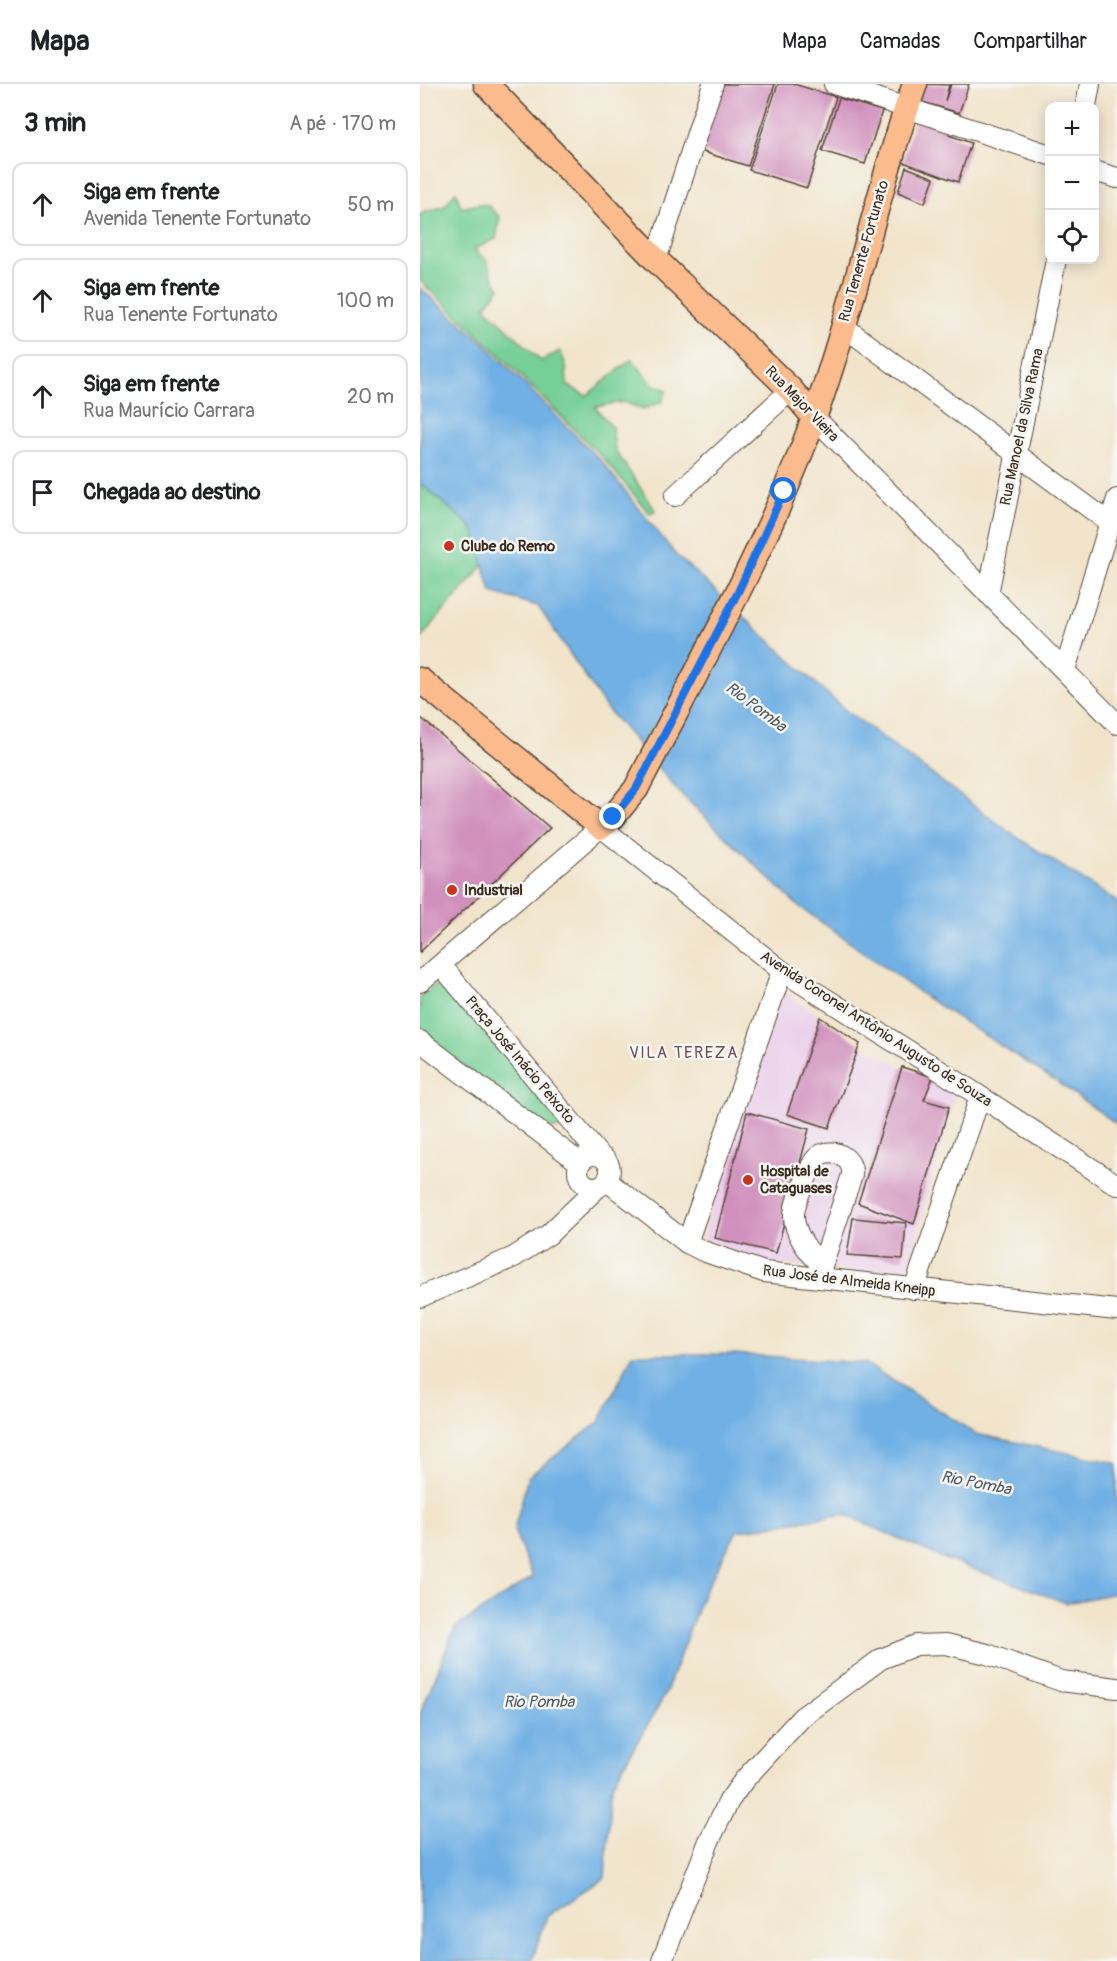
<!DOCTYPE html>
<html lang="pt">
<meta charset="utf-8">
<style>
body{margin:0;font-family:Pangolin,sans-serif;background:#f6f6f6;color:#202124}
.controls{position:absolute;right:18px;top:18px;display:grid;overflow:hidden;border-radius:12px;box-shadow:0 3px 15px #0003}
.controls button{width:54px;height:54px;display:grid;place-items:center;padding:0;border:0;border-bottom:2px solid #e0e0e0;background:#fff;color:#202124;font:30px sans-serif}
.stop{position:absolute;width:18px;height:18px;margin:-14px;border:4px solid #1a73e8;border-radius:50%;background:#fff}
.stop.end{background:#1a73e8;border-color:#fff;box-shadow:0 2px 6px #0008}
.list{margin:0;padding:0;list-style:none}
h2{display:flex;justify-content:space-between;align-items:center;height:78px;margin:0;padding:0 24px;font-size:26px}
h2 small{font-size:20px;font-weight:400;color:#757577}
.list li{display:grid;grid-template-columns:39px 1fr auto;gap:18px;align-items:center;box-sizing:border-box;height:84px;margin:0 12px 12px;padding:0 12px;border:2px solid #e0e0e0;border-radius:12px}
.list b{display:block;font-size:22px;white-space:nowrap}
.list p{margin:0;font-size:20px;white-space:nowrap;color:#757577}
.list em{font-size:20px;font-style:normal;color:#757577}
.icon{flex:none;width:33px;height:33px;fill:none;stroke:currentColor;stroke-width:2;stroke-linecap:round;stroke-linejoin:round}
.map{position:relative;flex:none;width:697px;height:1877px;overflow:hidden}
header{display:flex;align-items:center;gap:36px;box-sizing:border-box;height:84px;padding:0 30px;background:#fff;border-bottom:2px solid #e0e0e0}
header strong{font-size:28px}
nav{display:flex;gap:33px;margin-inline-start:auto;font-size:21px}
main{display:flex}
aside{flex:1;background:#fff}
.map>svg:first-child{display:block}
.built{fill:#ebd1eb}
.green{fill:#75cf96;stroke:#587c5a;stroke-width:1.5}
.water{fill:#71b0e4;stroke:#566d81;stroke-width:1.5}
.building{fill:#d08fbc}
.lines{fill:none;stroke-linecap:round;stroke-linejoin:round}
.minor-casing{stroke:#564638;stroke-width:22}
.major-casing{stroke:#564638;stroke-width:27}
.minor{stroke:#fff;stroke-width:20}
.major{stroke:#fbbb8d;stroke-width:24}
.route{stroke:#1a73e8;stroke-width:8}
.poi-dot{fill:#c8321e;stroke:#f6f6f2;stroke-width:2}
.labels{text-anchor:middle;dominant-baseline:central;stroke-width:5;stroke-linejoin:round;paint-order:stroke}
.street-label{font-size:15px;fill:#3b2a1e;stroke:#f6f6f2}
.poi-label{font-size:15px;font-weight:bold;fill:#3b2a1e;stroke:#f6f6f2;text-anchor:start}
.water-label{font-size:16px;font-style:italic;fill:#4e5963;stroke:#f6f6f2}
.neighbourhood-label{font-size:16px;letter-spacing:1.5px;fill:#6f4d55;stroke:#f6f6f2}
</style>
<header>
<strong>Mapa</strong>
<nav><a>Mapa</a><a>Camadas</a><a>Compartilhar</a></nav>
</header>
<main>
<aside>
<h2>3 min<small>A pé · 170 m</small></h2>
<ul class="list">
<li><svg class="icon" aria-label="ahead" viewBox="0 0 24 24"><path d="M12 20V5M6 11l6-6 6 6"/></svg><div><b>Siga em frente</b><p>Avenida Tenente Fortunato</p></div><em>50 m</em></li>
<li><svg class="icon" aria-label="ahead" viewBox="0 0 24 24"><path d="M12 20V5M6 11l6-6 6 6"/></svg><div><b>Siga em frente</b><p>Rua Tenente Fortunato</p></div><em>100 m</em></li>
<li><svg class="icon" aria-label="ahead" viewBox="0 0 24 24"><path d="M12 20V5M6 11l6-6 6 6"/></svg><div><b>Siga em frente</b><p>Rua Maurício Carrara</p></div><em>20 m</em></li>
<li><svg class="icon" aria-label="arrive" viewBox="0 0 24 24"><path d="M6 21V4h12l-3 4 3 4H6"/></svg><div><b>Chegada ao destino</b></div></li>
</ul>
</aside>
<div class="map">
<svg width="697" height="1877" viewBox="0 0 697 1877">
<rect width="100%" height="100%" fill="#f6f6f2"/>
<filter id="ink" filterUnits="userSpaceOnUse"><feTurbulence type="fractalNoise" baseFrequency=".0167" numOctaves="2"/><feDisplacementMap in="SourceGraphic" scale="12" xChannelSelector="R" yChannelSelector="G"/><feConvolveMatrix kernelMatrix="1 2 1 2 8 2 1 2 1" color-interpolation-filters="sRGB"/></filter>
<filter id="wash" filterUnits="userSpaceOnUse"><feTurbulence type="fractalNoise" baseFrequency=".008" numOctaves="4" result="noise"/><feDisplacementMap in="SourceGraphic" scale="24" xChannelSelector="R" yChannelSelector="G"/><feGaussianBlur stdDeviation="1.35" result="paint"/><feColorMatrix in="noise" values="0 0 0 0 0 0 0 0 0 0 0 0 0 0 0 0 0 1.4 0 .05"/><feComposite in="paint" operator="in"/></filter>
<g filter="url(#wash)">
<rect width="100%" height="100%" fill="#f1e4cb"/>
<path class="built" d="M 359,904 L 440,960 L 482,983 L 513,993 L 535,1009 L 486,1192 L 346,1179 L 283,1154 Z"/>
<g class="green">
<path d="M 36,107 L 41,124 L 59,120 L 67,121 L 80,133 L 76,155 L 54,165 L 67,177 L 73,194 L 80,204 L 65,223 L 121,277 L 140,267 L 146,281 L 147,301 L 166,312 L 212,275 L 232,300 L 247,306 L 242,318 L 223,325 L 203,318 L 175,323 L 192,343 L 195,366 L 235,426 L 230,430 L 185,376 L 79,270 L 0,197 L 0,130 L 25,122 Z"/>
<path d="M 0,399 L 53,444 L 64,480 L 0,555 Z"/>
<path d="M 22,897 L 148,1040 L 138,1045 L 125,1043 L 0,949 L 0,913 Z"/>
</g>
<g class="water">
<path d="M 0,204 L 64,259 L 183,379 L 255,470 L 424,625 L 595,752 L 697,818 L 697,1040 L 634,996 L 507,914 L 376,820 L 261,710 L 187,625 L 118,522 L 71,508 L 53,444 L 0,399 Z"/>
<path d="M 213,1270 L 314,1270 L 445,1279 L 556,1350 L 697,1379 L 697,1509 L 647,1519 L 520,1473 L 424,1430 L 317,1447 L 283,1510 L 245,1611 L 192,1701 L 185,1794 L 127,1832 L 112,1877 L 0,1877 L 0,1630 L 35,1544 L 113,1493 L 94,1446 L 108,1393 L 179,1338 Z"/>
</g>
<g id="blocks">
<g class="building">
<path d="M 300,0 L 355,0 L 328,82 L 277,66 Z"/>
<path d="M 358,0 L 374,0 L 416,13 L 387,104 L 329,86 Z"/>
<path d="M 501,0 L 529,1 L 525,17 L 531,0 L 549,0 L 539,29 L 496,16 Z"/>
<path d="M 419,14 L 462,27 L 445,80 L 402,67 Z"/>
<path d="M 495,29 L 531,42 L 529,51 L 551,59 L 538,98 L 483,78 Z"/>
<path d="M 486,83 L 514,94 L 505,119 L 478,108 Z"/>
<path d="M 0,633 L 130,744 L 0,868 Z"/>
<path d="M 400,933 L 440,960 L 409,1044 L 367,1030 Z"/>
<path d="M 482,983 L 513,993 L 504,1016 L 529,1023 L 494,1140 L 438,1119 Z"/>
<path d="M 327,1028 L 389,1045 L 356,1169 L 295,1154 Z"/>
<path d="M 433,1134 L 486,1139 L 483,1175 L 427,1171 Z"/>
</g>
</g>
</g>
<g filter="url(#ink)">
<use href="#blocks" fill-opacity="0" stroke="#564638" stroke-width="1.5"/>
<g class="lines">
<defs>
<g id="minor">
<path d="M 414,0 L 630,71"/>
<path d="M 666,22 L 670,0"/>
<path d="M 674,87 L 697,94"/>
<path d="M 236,176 L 293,0"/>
<path d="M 423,242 L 690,439"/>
<path d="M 394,333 L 697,640"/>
<path d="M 255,412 L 371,306"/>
<path d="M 568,510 L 636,176"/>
<path d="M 645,586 L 697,415"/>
<path d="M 21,881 L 179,1071"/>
<path d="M 0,898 L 181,743 L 362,887 L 541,1000 L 697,1101"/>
<path d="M 0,957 L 160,1079"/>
<circle cx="174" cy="1087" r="16"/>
<path d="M 187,1097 L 267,1159 L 283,1167 L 344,1188 L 697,1226"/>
<path d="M 267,1159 L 362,887"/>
<path d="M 398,1194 L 432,1091 C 434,1075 415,1063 400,1071 C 392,1076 390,1086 386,1095 C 381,1106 375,1117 374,1130 C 373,1149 389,1169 402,1181"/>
<path d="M 494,1205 L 560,1013"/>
<path d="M 0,1213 L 94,1173 L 128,1151 L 178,1103"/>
<path d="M 242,1877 L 289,1757 L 309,1717 L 324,1696 L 382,1633 L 461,1575 L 496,1561 L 526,1560 L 567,1570 L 641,1597 L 697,1604"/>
</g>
<g id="major">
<path d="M 66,0 L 236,176 L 371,306 L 394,333"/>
<path d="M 0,596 L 181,743 L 193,733 L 216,705 C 278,584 347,463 394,334 C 434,224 456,109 495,0"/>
</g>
</defs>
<use href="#minor" class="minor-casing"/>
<use href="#major" class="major-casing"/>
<use href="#minor" class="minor"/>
<use href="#major" class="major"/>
</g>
</g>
<g class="lines" filter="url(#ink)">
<path class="route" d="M 193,733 L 216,705 L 318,508 L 364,407"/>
</g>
<g class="poi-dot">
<circle cx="29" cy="462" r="6"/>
<circle cx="32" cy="806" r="6"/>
<circle cx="328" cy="1096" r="6"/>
</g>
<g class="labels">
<g class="street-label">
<text transform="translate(444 167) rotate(-74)">Rua Tenente Fortunato</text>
<text transform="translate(382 320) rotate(46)">Rua Major Vieira</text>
<text transform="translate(602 343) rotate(-78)">Rua Manoel da Silva Rama</text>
<text transform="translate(456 945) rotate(33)">Avenida Coronel Antônio Augusto de Souza</text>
<text transform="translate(100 976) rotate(50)">Praça José Inácio Peixoto</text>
<text transform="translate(429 1197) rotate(7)">Rua José de Almeida Kneipp</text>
</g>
<g class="poi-label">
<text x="41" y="462">Clube do Remo</text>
<text x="44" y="806">Industrial</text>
<text x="340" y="1087">Hospital de<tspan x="340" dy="17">Cataguases</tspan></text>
</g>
<g class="water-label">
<text transform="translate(336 623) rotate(37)">Rio Pomba</text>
<text transform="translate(556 1399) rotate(11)">Rio Pomba</text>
<text x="119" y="1618">Rio Pomba</text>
</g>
<g class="neighbourhood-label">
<text x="264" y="969">VILA TEREZA</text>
</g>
</g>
</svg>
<div class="controls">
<button>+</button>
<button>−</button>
<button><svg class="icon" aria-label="locate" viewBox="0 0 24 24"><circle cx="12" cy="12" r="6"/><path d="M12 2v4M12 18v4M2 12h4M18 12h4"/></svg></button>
</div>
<div class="stop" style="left:364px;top:407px"></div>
<div class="stop end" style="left:193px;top:733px"></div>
</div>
</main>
